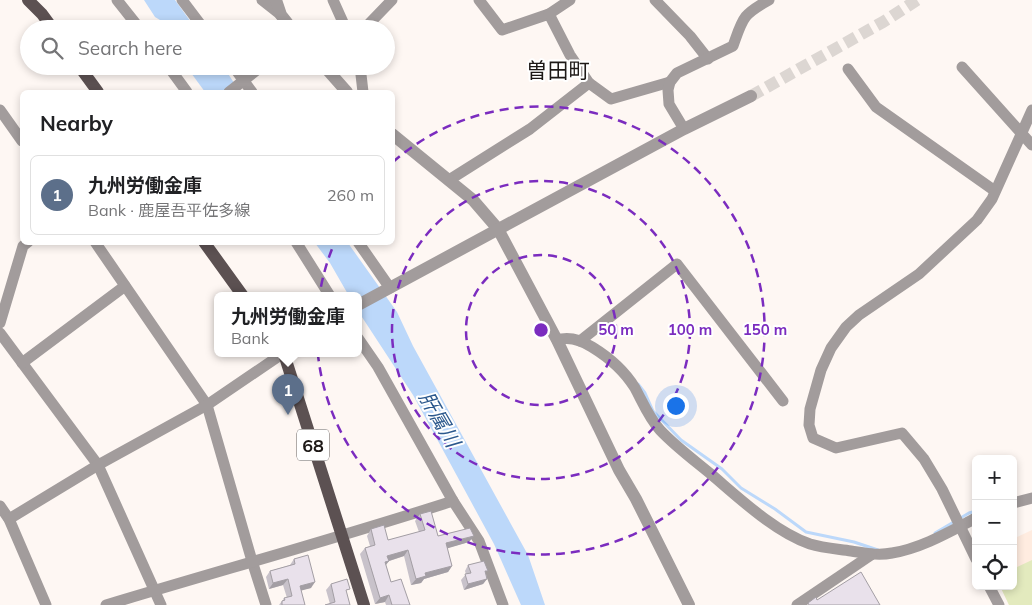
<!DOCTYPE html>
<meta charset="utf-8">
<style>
body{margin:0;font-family:Mulish,"Noto Sans JP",sans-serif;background:#f6f6f6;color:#202124}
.controls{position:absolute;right:15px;bottom:15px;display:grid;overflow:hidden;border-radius:8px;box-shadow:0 2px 8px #0003}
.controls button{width:45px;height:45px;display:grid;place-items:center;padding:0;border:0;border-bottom:1px solid #e0e0e0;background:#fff;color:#202124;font:25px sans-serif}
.you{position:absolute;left:675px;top:405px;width:18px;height:18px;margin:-12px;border:4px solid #fff;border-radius:50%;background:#1a73e8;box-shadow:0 0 0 8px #1a73e833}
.badge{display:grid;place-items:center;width:32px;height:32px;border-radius:50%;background:#1a73e8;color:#fff;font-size:16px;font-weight:700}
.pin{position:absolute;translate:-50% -41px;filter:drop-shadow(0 1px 2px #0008)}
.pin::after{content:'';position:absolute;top:26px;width:18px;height:15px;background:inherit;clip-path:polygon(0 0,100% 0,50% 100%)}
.popup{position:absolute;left:214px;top:292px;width:148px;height:65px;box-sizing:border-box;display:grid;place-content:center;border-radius:8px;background:#fff;filter:drop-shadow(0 1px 4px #0005);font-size:16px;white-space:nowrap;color:#757577}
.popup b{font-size:19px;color:#202124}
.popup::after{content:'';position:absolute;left:50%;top:100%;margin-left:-10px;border:10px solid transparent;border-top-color:#fff}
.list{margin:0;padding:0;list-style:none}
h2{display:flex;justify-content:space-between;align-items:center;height:65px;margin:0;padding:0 20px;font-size:21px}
h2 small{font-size:16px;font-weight:400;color:#757577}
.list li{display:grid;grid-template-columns:32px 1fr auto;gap:15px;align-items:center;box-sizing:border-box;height:80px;margin:0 10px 10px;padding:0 10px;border:1px solid #e0e0e0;border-radius:8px}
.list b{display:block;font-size:19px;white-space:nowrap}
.list p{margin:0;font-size:16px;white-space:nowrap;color:#757577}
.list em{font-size:16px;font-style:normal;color:#757577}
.icon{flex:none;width:28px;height:28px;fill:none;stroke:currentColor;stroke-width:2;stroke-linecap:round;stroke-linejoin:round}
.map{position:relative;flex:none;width:1032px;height:605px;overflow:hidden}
.search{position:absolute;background:#fff;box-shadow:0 2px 8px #0003;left:20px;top:20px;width:375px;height:55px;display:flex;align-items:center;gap:12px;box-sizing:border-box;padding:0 18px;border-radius:28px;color:#757577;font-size:19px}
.panel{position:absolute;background:#fff;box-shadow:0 2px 8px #0003;left:20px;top:90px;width:375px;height:155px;border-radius:8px}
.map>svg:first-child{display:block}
.built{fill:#ffece0}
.green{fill:#e3eabe}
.water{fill:#bcd8fa}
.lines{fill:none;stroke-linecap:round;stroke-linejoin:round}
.stream{stroke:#bcd8fa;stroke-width:3}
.tertiary-tunnel{stroke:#dcd6d2;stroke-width:12;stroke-dasharray:12 6;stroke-linecap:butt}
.minor{stroke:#a29c9c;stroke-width:11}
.tertiary{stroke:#a29c9c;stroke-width:12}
.primary{stroke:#5c5152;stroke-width:12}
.wall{fill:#c8c2ca}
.shaded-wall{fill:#a39ea4}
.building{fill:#e9e1eb;stroke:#a39ea4}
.ring{fill:none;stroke:#7b2cbf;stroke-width:2.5;stroke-dasharray:9 6}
.labels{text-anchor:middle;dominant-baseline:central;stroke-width:4;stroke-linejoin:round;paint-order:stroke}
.shield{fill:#fff;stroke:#625e5d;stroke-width:1}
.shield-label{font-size:18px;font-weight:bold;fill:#1e1917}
.water-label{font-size:20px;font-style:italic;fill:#2b588d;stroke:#fff}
.quarter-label{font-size:21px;fill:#1e1917;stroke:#fff}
.centre{fill:#7b2cbf;stroke:#fff;stroke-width:2.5}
.ring-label{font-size:15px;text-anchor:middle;font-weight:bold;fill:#7b2cbf;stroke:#fff;stroke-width:4;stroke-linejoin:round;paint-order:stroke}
</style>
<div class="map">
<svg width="1032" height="605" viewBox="0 0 1032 605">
<rect width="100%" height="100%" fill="#fef7f3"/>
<path class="built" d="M 1032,530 L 1032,605 L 1009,605 L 1000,586 L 1013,586 L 1013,539 Z"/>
<path class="green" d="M 1032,560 L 1032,605 L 1009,605 L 1000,586 L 1013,586 L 1013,569 Z"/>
<g class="water">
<path d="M 144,0 L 175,0 L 196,29 L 161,29 L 160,20 L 155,17 Z"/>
<path d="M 186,66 L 223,66 L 240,92 L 205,92 Z"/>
<path d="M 315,243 L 348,243 L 397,312 L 413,346 L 528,555 L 545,605 L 521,605 L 494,544 L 413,395 L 358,311 L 358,296 L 349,296 L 330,263 Z"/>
</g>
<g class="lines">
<g class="stream">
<path d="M 638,384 L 645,393 L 653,411 L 681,440 L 722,469 L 741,488 L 775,509 L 806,532 L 854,542 L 878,550"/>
<path d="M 935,533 L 969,513 L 976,511"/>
</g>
<path class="tertiary-tunnel" d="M 751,96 L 883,22 L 917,0"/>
<g class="minor">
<path d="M 117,0 L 140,29"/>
<path d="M 182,0 L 204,29"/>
<path d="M 262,0 L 281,15"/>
<path d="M 333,0 L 346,29"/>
<path d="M 479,0 L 502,30 L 549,14 L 570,55 L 589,83 L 611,99 L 670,82"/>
<path d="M 655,0 L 690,36 L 708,59"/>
<path d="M 549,14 L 570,0"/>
<path d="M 364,29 L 392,0"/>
<path d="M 168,66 L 187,92"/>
<path d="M 233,66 L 252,92"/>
<path d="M 360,66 L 363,92"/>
<path d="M 962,67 L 1032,145"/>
<path d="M 848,69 L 876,107 L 995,191"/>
<path d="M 229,92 L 262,66"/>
<path d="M 0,110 L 22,141"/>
<path d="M 684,129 L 669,104 L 668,90 L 670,82 L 677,73 L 733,46 C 743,18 742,15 769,0"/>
<path d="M 449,180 L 530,129 L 589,83"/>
<path d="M 95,242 L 207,405 L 252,561 L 266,605"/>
<path d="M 296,242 L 330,296"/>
<path d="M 358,242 L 390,288"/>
<path d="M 0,323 L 23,246 L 28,242"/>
<path d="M 0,333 L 98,465 L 161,605"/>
<path d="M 358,338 L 378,367 L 453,501 L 479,541 L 503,605"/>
<path d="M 557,340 C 569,336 581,340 592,347 C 610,358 624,370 635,388 C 643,403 649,418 660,430 C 676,447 694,460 712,475 C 739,498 775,532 810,544 C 823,548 838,549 851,551 C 865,553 878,556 892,553 C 922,548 949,532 976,518"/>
<path d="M 580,341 L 677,264 L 783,401"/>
<path d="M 22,363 L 125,286"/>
<path d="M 1013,503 L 1032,498"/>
<path d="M 0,506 L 9,519 L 46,605"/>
<path d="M 9,519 L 98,465 L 207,405 L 282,354"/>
<path d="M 976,559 L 942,489 L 924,459 L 902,433 L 836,448 L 813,438 L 809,425 L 810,409 L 821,370 L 831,348 L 846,327 L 859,315 L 919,274 L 977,220 L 992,199 L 1032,110"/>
<path d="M 989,586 L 999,605"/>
<path d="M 106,605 C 222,570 338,538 453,501"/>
<path d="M 797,605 L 871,555"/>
</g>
<g class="tertiary">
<path d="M 276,0 L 281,15 L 292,29"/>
<path d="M 324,66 L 347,92"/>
<path d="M 392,134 L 473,200 L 498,229 L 557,340 L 619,470 L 636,499 L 689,605"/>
<path d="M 358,305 L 684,129 L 751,96"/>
</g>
<g class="primary">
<path d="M 28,0 L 42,14 L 53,29"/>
<path d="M 79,66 L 98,92"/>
<path d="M 204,242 L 243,296"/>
<path d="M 284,354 L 364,605"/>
</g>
</g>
<g class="wall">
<path d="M 420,514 L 438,536 L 469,542 L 447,548 L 452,566 L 448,572 L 424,579 L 421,583 L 411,585 L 404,556 L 389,561 L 386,565 L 391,582 L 410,605 L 386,605 L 385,602 L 375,604 L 360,554 L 365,548 L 370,546 L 367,536 L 371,529 L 388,540 L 419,532 L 415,521 Z"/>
<path d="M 294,559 L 311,588 L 301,590 L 305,605 L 279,605 L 282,601 L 283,600 L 284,598 L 287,598 L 283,585 L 269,589 L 266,577 L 270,571 L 290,565 Z"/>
<path d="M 468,565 L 486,574 L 487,579 L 483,584 L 464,590 L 461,580 L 466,574 L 465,571 Z"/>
<path d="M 331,584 L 347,594 L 350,605 L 330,604 L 326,590 Z"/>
</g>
<g class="shaded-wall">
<path d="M 474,536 L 469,542 L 442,550 L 446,543 Z"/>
<path d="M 408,550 L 404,556 L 389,561 L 384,567 L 380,568 L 387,556 Z"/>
<path d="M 452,566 L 448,572 L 424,579 L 421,583 L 411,585 L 416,579 L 425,573 Z"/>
<path d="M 288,579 L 283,585 L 269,589 L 273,583 Z"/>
<path d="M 487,579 L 483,584 L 464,590 L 468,584 Z"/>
<path d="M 315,582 L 311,588 L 296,592 L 300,586 Z"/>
<path d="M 389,595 L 385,602 L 375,604 L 380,598 Z"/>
</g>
<g class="building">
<path d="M 431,511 L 438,536 L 470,528 L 474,536 L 446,543 L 452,566 L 425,573 L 426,576 L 416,579 L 408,550 L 387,556 L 389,561 L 385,562 L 391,582 L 401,579 L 410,605 L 392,605 L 389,595 L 380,598 L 365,548 L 375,545 L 371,529 L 384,525 L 388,540 L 425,530 L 420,514 Z"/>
<path d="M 308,555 L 315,582 L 300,586 L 305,605 L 282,605 L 282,601 L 285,600 L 284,598 L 292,596 L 288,579 L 273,583 L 270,571 L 295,564 L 294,559 Z"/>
<path d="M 484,561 L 488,571 L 485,571 L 487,579 L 468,584 L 465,574 L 471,573 L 468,565 Z"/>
<path d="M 861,572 L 880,605 L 809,605 L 808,603 L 816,597 L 817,600 Z"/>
<path d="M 347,579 L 350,589 L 346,590 L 350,605 L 325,605 L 335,602 L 331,584 Z"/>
</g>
<g class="ring">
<circle cx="541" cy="330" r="75"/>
<circle cx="541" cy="330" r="149"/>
<path d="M393 162A224 224 0 1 1 334 244"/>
</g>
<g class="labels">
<rect class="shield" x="297" y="429.5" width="32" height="31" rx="4"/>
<g class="shield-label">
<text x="313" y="445">68</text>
</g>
<g class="water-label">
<text transform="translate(440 419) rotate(60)">肝属川</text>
</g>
<g class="quarter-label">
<text x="558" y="70">曽田町</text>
</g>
</g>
<circle cx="541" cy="330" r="8" class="centre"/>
<g class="ring-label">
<text x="616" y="335">50 m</text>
<text x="690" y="335">100 m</text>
<text x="765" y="335">150 m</text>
</g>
</svg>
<div class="controls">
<button>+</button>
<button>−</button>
<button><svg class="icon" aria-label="locate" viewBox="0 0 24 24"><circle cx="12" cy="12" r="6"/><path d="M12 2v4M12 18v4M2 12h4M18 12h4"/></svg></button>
</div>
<div class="you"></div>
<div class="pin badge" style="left:288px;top:415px;background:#5c6f8a">1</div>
<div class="popup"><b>九州労働金庫</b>Bank</div>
<div class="search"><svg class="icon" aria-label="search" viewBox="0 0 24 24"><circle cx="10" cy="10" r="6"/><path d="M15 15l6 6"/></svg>Search here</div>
<section class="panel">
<h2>Nearby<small></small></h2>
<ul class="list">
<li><span class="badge" style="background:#5c6f8a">1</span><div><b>九州労働金庫</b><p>Bank · 鹿屋吾平佐多線</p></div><em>260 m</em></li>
</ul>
</section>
</div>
